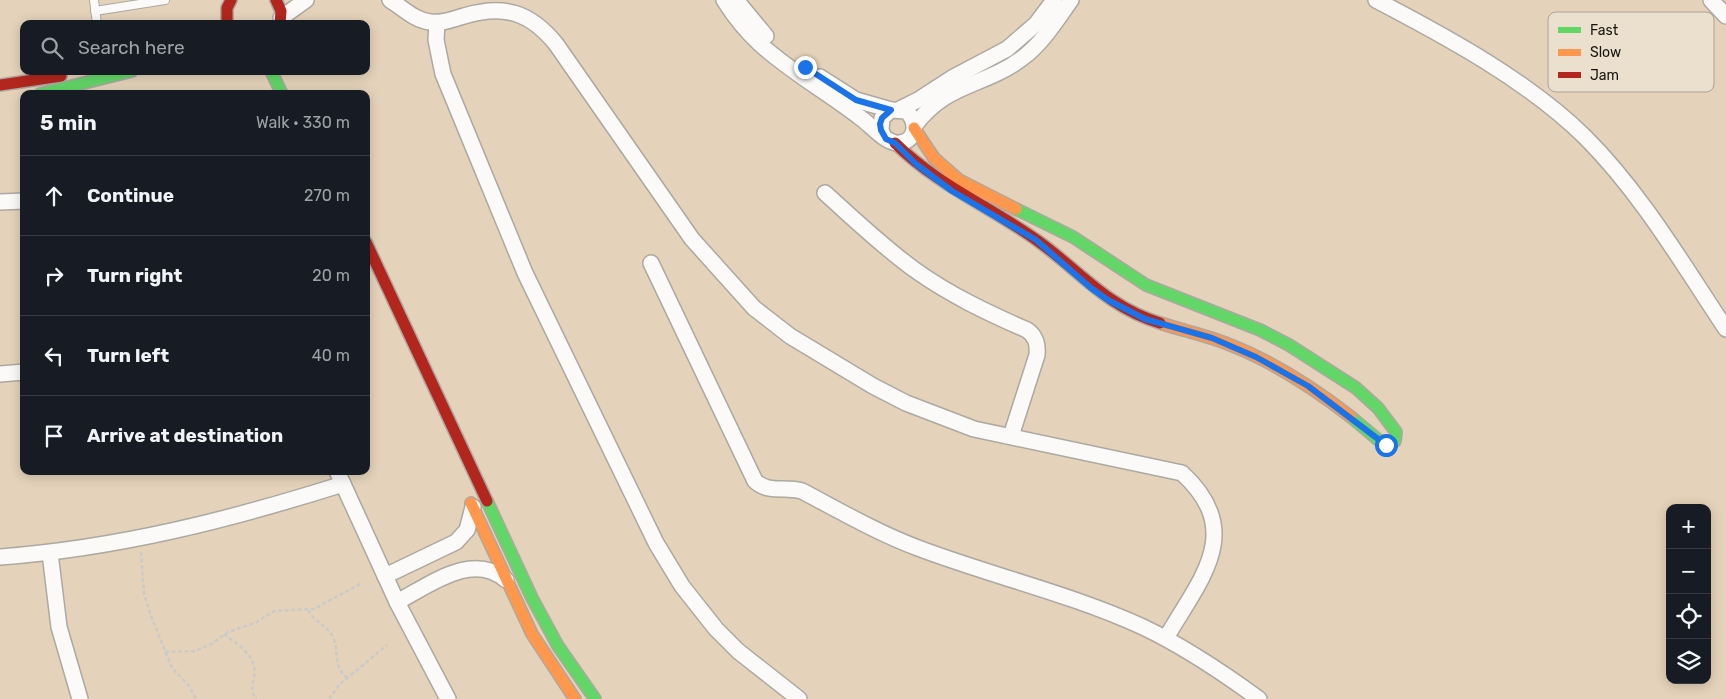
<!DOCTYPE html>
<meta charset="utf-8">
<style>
body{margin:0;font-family:Rubik,sans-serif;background:#242831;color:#f1f3f6}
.controls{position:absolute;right:15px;bottom:15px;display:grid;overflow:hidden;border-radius:10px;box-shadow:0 2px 12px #0003}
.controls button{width:45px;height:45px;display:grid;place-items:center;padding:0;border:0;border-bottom:1px solid #363941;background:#171b24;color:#f1f3f6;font:25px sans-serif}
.stop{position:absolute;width:15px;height:15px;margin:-11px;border:4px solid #1a73e8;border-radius:50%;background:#fff}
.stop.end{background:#1a73e8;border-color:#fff;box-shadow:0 1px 5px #0008}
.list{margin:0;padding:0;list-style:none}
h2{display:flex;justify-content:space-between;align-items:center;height:65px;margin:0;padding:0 20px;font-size:21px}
h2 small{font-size:16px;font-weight:400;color:#9ea1a6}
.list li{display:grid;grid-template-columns:32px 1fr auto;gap:15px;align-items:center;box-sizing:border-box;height:80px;padding:0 20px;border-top:1px solid #363941}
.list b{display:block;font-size:19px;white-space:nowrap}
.list em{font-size:16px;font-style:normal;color:#9ea1a6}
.icon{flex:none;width:28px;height:28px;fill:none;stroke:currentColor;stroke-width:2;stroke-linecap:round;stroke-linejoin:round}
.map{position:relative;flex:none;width:1726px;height:699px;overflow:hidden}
.search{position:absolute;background:#171b24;box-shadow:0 2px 12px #0003;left:20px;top:20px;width:350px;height:55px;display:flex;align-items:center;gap:12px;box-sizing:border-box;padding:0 18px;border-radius:10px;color:#9ea1a6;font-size:19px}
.panel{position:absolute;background:#171b24;box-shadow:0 2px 12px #0003;left:20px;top:90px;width:350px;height:385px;border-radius:10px}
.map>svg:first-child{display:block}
.green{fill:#e4d3ba;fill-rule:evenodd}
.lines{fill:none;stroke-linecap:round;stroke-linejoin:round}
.lane-casing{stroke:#ada8a0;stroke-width:10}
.street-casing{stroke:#ada8a0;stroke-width:18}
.fast-casing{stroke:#ada8a0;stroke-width:14}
.slow-casing{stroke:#ada8a0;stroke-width:14}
.jam-casing{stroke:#ada8a0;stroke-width:14}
.path{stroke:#cccac6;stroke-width:2.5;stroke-dasharray:4 2.5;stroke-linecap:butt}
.lane{stroke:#fbfaf9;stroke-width:8}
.street{stroke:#fbfaf9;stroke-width:15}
.fast{stroke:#63d668;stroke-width:11}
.slow{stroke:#ff974d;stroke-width:11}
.jam{stroke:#b3261e;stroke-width:11}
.route{stroke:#1a73e8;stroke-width:6}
.key{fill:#ebdfce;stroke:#aca294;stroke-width:1}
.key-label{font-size:14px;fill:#18140e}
</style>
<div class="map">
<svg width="1726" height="699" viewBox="0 0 1726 699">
<rect width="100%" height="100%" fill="#e5ded4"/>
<path class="green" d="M 0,0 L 1726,0 L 1726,699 L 0,699 ZM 24,24 L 366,24 L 366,71 L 24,71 ZM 24,94 L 366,94 L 366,471 L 24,471 ZM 1670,508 L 1707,508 L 1707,680 L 1670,680 Z"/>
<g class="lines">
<defs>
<g id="lane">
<path d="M 94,0 L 97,24"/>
<path d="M 95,11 L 165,0"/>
</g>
<g id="street">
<path d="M 390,0 C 403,8 414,20 430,22 C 442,24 453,19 464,16 C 504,4 530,12 556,44 L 692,239 L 754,308 L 790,336 L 873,386 L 906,403 L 974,429 L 1182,473 C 1246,532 1200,579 1166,638"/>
<path d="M 724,0 C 734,16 746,31 760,44 C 792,73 829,93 862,119 C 872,126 887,145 900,143 C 918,140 917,120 906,111 L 891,110 L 882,118 L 881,130 L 883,135"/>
<path d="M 736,0 L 766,36"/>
<path d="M 1376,0 C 1447,37 1528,81 1585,137 C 1641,193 1682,263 1726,329"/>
<path d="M 1711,0 L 1726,16"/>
<path d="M 281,18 L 306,0"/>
<path d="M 437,23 L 436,40 L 443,74 L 525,273 L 656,543 L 682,586 L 716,629 L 738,651 L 799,699"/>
<path d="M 820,77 L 856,100 L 891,110"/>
<path d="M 900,109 L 918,100 L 952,78 L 1007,49 L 1036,24 L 1054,0"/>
<path d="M 915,125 C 948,82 983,87 1021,59 C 1042,44 1056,21 1071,0"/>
<path d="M 825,193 C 854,219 883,247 915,270 C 950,295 988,313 1027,330 C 1036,336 1038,344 1037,355 L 1011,436"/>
<path d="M 0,202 L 24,201"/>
<path d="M 651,263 L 755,481 C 769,494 785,486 802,491 C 840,511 878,533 918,548 C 992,576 1071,594 1143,627 C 1185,647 1222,672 1259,699"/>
<path d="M 0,374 L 24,372"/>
<path d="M 337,471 L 397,602 L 448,699"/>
<path d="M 50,553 L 59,627 L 80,699"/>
<path d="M 0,557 C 119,548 229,520 343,484"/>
<path d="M 385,576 L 456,542 L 467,530 L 473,507"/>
<path d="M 397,602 C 430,585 472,551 506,580"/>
</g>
<g id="fast">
<path d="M 271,71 L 282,94"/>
<path d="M 40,94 L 132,71"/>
<path d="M 1016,209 L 1073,237 L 1146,285 L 1260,330 L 1289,345 L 1356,388 L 1378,408 L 1396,432 L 1395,441 L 1389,445 L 1382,443 L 1351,417"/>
<path d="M 487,501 L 532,598 L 558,646 L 595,699"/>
</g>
<g id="slow">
<path d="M 914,128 L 934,158 L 959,180 L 1016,209"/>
<path d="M 1160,323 C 1184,331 1210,336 1233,346 C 1275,363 1315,389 1351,417"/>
<path d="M 471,503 L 532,634 L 575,699"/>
</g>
<g id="jam">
<path d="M 276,0 L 281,11 L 280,24"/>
<path d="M 227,24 L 227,8 L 231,0"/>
<path d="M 0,85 L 61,76"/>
<path d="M 895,143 C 937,185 991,207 1038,241 C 1081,272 1107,307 1160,323"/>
<path d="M 366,242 L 487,501"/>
</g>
</defs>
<use href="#lane" class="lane-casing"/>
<use href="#street" class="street-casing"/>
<use href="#fast" class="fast-casing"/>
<use href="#slow" class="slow-casing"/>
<use href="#jam" class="jam-casing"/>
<g class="path">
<path d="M 141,552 L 144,594 L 150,613 L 172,668 L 189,686 L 196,699"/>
<path d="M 308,610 C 314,622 327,625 333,637 C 340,652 332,666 347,678"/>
<path d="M 224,634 C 238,645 258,656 254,677 C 252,686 251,691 256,699"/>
<path d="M 165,652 L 196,651 L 213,643 L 228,632 L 255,623 L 274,611 L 314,609 L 362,583"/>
<path d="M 329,699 L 340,684 L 387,645"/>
</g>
<use href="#lane" class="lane"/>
<use href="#street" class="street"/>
<use href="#fast" class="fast"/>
<use href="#slow" class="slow"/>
<use href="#jam" class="jam"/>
</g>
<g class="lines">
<path class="route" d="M 805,67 L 856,100 L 891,110 L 882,118 L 880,124 L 881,130 L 886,139 L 895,143 L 916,164 L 952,191 L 1036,240 L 1091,288 L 1108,300 L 1145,319 L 1212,338 L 1256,357 L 1308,386 L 1386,445"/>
</g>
<rect x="1548" y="12" width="166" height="80" rx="8" class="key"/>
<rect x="1558" y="27" width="23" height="6" fill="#63d668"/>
<rect x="1558" y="49" width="23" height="7" fill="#ff974d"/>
<rect x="1558" y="72" width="23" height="6" fill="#b3261e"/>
<g class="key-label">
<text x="1590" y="35">Fast</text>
<text x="1590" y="57">Slow</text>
<text x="1590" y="80">Jam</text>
</g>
</svg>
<div class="controls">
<button>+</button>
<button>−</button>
<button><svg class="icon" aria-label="locate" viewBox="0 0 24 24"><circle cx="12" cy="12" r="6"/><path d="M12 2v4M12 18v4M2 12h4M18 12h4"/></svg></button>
<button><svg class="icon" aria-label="layers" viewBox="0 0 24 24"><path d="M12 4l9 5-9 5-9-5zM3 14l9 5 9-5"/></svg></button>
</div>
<div class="stop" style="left:1386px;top:445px"></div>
<div class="stop end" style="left:805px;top:67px"></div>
<div class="search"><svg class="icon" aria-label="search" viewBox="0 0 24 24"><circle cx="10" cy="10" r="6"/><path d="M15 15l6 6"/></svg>Search here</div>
<section class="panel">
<h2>5 min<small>Walk · 330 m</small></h2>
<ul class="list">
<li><svg class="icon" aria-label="ahead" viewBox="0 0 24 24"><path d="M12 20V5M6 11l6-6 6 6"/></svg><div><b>Continue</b></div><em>270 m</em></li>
<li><svg class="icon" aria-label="right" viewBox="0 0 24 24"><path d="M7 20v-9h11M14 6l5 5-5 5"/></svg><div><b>Turn right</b></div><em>20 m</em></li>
<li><svg class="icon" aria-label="left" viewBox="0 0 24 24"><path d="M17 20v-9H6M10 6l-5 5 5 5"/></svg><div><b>Turn left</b></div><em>40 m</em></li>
<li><svg class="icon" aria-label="arrive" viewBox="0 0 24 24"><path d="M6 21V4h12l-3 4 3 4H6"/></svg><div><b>Arrive at destination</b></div></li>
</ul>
</section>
</div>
